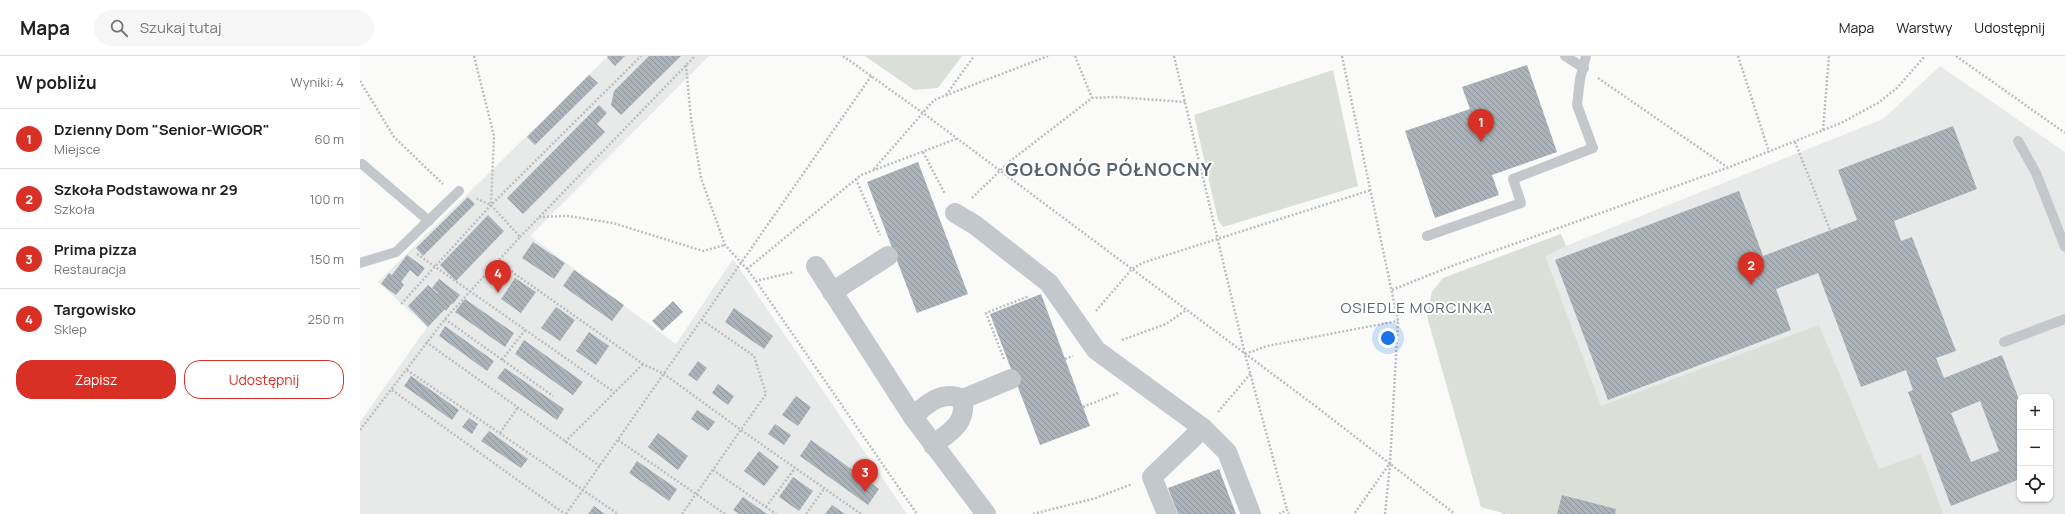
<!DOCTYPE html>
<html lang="pl">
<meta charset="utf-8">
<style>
body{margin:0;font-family:Manrope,sans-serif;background:#f6f6f6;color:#202124}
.controls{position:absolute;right:12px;bottom:12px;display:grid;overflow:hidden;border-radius:8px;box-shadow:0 1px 3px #0004}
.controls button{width:36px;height:36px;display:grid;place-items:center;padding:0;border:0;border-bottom:1px solid #e0e0e0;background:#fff;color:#202124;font:20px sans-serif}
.you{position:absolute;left:1028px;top:282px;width:14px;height:14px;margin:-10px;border:3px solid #fff;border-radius:50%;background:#1a73e8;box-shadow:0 0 0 6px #1a73e833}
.badge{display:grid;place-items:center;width:26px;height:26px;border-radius:50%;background:#d93025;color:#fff;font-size:13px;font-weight:700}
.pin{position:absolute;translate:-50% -33px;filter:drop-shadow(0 1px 2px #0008)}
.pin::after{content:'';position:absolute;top:21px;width:14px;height:12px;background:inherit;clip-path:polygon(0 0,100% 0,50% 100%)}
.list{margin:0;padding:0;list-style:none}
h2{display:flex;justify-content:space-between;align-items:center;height:52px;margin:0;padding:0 16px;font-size:17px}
h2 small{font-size:13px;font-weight:400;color:#757577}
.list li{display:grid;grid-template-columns:26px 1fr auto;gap:12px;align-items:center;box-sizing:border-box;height:60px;padding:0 16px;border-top:1px solid #e0e0e0}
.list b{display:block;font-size:15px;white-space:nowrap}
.list p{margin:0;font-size:13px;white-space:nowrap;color:#757577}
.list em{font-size:13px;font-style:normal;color:#757577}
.actions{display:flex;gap:8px;padding:12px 16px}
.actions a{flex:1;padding:9px 0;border:1px solid #d93025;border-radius:16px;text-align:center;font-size:14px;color:#d93025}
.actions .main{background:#d93025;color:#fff}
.icon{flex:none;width:22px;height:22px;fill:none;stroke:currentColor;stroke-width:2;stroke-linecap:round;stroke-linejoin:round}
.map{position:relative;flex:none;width:1705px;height:458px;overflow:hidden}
header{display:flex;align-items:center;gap:24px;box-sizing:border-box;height:56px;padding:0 20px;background:#fff;border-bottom:1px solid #e0e0e0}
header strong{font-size:19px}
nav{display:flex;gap:22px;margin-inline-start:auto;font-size:14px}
.search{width:280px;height:36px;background:#f6f6f6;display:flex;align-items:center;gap:10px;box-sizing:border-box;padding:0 14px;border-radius:22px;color:#757577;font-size:15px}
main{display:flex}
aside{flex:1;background:#fff}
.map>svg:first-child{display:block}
.built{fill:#e8e9e9;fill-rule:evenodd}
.green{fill:#dadfd7}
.building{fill:url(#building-back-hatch);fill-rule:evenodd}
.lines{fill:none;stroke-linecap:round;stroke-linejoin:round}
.path{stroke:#bbbfc2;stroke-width:2.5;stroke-dasharray:2 2;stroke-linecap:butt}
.service{stroke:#c3c8cc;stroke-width:10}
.minor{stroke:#c3c8cc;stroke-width:20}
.labels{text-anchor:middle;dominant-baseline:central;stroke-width:4;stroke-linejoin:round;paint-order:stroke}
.neighbourhood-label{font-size:15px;letter-spacing:1px;fill:#57646e;stroke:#fff}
.district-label{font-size:18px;font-weight:bold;letter-spacing:1px;fill:#57646e;stroke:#fff}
</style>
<header>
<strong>Mapa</strong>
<div class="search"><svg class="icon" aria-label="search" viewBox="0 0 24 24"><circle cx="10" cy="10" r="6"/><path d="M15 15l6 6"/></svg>Szukaj tutaj</div>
<nav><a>Mapa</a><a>Warstwy</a><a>Udostępnij</a></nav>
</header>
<main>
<aside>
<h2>W pobliżu<small>Wyniki: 4</small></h2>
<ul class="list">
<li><span class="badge">1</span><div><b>Dzienny Dom &quot;Senior-WIGOR&quot;</b><p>Miejsce</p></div><em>60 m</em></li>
<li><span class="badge">2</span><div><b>Szkoła Podstawowa nr 29</b><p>Szkoła</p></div><em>100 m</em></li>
<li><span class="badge">3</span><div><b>Prima pizza</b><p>Restauracja</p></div><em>150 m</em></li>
<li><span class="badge">4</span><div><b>Targowisko</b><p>Sklep</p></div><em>250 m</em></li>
</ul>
<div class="actions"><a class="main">Zapisz</a><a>Udostępnij</a></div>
</aside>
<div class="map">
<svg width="1705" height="458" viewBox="0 0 1705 458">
<defs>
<pattern id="building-back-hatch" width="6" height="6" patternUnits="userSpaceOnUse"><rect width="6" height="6" fill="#aab3b9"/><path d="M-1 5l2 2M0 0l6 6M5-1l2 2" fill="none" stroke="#8e969c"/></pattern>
</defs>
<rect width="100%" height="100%" fill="#fafaf8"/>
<g class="built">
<path d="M 248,0 L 349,0 L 170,180 L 316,288 L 373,203 L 547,458 L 0,458 L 0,366 L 67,271 L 18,226 Z"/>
<path d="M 1580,10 L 1705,96 L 1705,458 L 1147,458 L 1121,451 L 1067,260 L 1072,236 L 1083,222 L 1201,178 L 1206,190 L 1523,63 ZM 1660,341 L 1690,341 L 1690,443 L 1660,443 Z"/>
</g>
<g class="green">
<path d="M 505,0 L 602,0 L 578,32 L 554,34 Z"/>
<path d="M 973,14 L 998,130 L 863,171 L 858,164 L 834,59 Z"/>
<path d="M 1201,178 L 1206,190 L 1185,200 L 1241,350 L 1459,269 L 1519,413 L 1561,398 L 1583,458 L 1147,458 L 1121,451 L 1067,260 L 1072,236 L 1083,222 Z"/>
</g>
<g class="building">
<path d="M 248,0 L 265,0 L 255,10 L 247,1 Z"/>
<path d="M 289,0 L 321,0 L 261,59 L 251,49 L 254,35 Z"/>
<path d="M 1167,9 L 1197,96 L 1132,119 L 1139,139 L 1075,162 L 1045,75 L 1110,53 L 1102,31 Z"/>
<path d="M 229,19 L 238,27 L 175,89 L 167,81 Z"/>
<path d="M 239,49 L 247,57 L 237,68 L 245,76 L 163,158 L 147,142 Z"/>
<path d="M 1593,70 L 1617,133 L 1534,165 L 1541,185 L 1552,181 L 1596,295 L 1576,302 L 1584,322 L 1642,299 L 1660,346 L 1660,423 L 1591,450 L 1548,336 L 1553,334 L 1546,314 L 1501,331 L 1458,217 L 1416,233 L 1431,274 L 1248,344 L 1195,204 L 1379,135 L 1403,200 L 1497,164 L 1478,114 ZM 1620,345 L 1639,395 L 1611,406 L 1591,357 Z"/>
<path d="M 558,106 L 608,238 L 557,257 L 507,126 Z"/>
<path d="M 108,141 L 115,148 L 63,200 L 56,192 Z"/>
<path d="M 128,159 L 144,175 L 96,225 L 80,209 Z"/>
<path d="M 173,186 L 205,207 L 194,223 L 162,202 Z"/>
<path d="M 47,199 L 65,212 L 58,221 L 50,214 L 41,226 L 44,229 L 36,239 L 21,228 L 29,217 L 32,219 Z"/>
<path d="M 214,214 L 264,249 L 252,265 L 203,230 Z"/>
<path d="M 155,222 L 176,236 L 161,257 L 141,243 Z"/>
<path d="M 79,223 L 100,239 L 93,248 L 92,247 L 86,255 L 85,253 L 68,271 L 48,250 L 68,229 L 77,237 L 78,237 L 72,232 Z"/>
<path d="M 681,238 L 730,370 L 680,389 L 630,258 Z"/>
<path d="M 105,243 L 154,277 L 145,291 L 95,256 Z"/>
<path d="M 313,245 L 323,256 L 302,275 L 292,265 Z"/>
<path d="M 196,251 L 215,264 L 200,285 L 181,272 Z"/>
<path d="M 374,252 L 413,280 L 404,293 L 365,266 Z"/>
<path d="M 85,270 L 134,305 L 127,315 L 79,280 Z"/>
<path d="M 229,276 L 249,290 L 236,309 L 216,295 Z"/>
<path d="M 164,284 L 223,326 L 213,339 L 155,298 Z"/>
<path d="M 338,305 L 347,312 L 337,325 L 328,319 Z"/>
<path d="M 145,312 L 204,353 L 197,364 L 137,322 Z"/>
<path d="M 51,320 L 99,354 L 92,364 L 44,330 Z"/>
<path d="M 358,328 L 374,340 L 368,349 L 352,337 Z"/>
<path d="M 436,340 L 451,351 L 438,370 L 422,359 Z"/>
<path d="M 337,354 L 355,366 L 348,375 L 331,363 Z"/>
<path d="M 109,362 L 118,368 L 112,378 L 102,371 Z"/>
<path d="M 415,368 L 431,379 L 424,389 L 408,378 Z"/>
<path d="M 129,375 L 168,403 L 161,412 L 121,385 Z"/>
<path d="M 298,377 L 328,400 L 318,414 L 288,391 Z"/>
<path d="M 451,384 L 519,433 L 508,449 L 440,400 Z"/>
<path d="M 399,395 L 419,411 L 404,430 L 384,415 Z"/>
<path d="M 277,405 L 317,433 L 309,445 L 269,417 Z"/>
<path d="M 859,413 L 876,458 L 818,458 L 808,432 Z"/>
<path d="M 433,421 L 453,435 L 439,455 L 419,441 Z"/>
<path d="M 1202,439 L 1256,453 L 1255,458 L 1197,458 Z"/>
<path d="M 383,441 L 407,458 L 379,458 L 373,454 Z"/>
<path d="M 472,449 L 485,458 L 465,458 Z"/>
<path d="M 234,450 L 245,458 L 228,458 Z"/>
</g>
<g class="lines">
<g class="path">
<path d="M 114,0 L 134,80 L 131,148"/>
<path d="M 483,0 L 563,57 L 954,349 L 1095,458"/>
<path d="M 715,0 L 732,42"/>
<path d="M 814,0 L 885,298 L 927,454"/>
<path d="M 982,0 L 1038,265 L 1030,407 L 994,458"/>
<path d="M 1378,0 L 1409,96"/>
<path d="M 1596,0 L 1705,77"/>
<path d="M 326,9 L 331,63 L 341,122 L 365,189 L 387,213 L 396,225 L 434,216"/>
<path d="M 1238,22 L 1367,111"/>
<path d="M 0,25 L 34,81 L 83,128"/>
<path d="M 586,39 L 614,0"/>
<path d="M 1463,74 L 1469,0"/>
<path d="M 1435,86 L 1470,174"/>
<path d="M 563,96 L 585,138"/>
<path d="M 514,113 L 574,44 L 688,0"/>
<path d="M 496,123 L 520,179"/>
<path d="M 612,142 L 649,106 L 732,42 L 755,41 L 826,46"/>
<path d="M 179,161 L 208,160 L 253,167 L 343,195 L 365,189"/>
<path d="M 160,181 L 335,0"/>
<path d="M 57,198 L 254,336"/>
<path d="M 138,206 L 283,308 L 304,318 L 381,374 L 501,458"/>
<path d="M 387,213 L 501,119 L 596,83"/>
<path d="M 396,225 L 557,458"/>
<path d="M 1032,234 L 1089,211 L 1367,112 L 1481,67 L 1518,47 L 1537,32 L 1565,0"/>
<path d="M 41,248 L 131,149 L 281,0"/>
<path d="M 736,255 L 771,214 L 782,207 L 1011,134"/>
<path d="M 85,263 L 193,340"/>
<path d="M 762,284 L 806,268 L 826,254"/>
<path d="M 66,286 L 240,410"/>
<path d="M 885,298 L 907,290 L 1038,265"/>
<path d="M 644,303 L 626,257 L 669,240"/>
<path d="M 705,303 L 713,300"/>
<path d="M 142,304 L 165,274"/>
<path d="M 47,314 L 258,458"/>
<path d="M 32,334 L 205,458"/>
<path d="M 723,351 L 758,337"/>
<path d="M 858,356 L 891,317"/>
<path d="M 0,374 L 85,263 L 160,181 L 131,149 L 115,142"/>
<path d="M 140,377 L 158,351"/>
<path d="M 258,384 L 365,458"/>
<path d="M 205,386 L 283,308"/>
<path d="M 353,414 L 416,458"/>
<path d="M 406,451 L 435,412"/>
<path d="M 206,458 L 512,19"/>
<path d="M 322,458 L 406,338 L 394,300 L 342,264"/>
<path d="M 446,458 L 464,433"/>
<path d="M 673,458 L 736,442 L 772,428"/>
<path d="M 919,458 L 927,454 L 929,458"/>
<path d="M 1025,458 L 1030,408"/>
<path d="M 1144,458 L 1144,457"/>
</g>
<g class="service">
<path d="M 1205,0 L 1224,12"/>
<path d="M 1658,85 L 1676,117 L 1705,191"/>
<path d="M 2,108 L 69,165"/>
<path d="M 1067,180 L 1161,147 L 1153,123 L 1233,92 L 1217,49 L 1220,23 L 1226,0"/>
<path d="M 0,207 L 36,196 L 99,135"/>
<path d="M 1644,286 L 1705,263"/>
</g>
<g class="minor">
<path d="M 595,157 L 615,169 L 689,227 L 736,294 L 843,372 L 867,396 L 891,458"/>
<path d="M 456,210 L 553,361 L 626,458"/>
<path d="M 472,236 L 528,200"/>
<path d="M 553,361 C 568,346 583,334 603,343"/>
<path d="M 573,389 C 591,375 606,368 603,343 L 651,323"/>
<path d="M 807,458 L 792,421 L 843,372"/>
</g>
</g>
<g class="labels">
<g class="neighbourhood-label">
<text x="1057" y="251">OSIEDLE MORCINKA</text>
</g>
<g class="district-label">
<text x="749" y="113">GOŁONÓG PÓŁNOCNY</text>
</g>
</g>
</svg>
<div class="controls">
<button>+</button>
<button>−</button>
<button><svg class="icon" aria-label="locate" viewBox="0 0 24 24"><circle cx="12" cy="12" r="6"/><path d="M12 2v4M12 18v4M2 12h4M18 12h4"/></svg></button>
</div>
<div class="you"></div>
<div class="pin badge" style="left:1121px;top:86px">1</div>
<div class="pin badge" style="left:1391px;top:229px">2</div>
<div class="pin badge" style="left:505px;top:436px">3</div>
<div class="pin badge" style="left:138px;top:237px">4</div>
</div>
</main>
